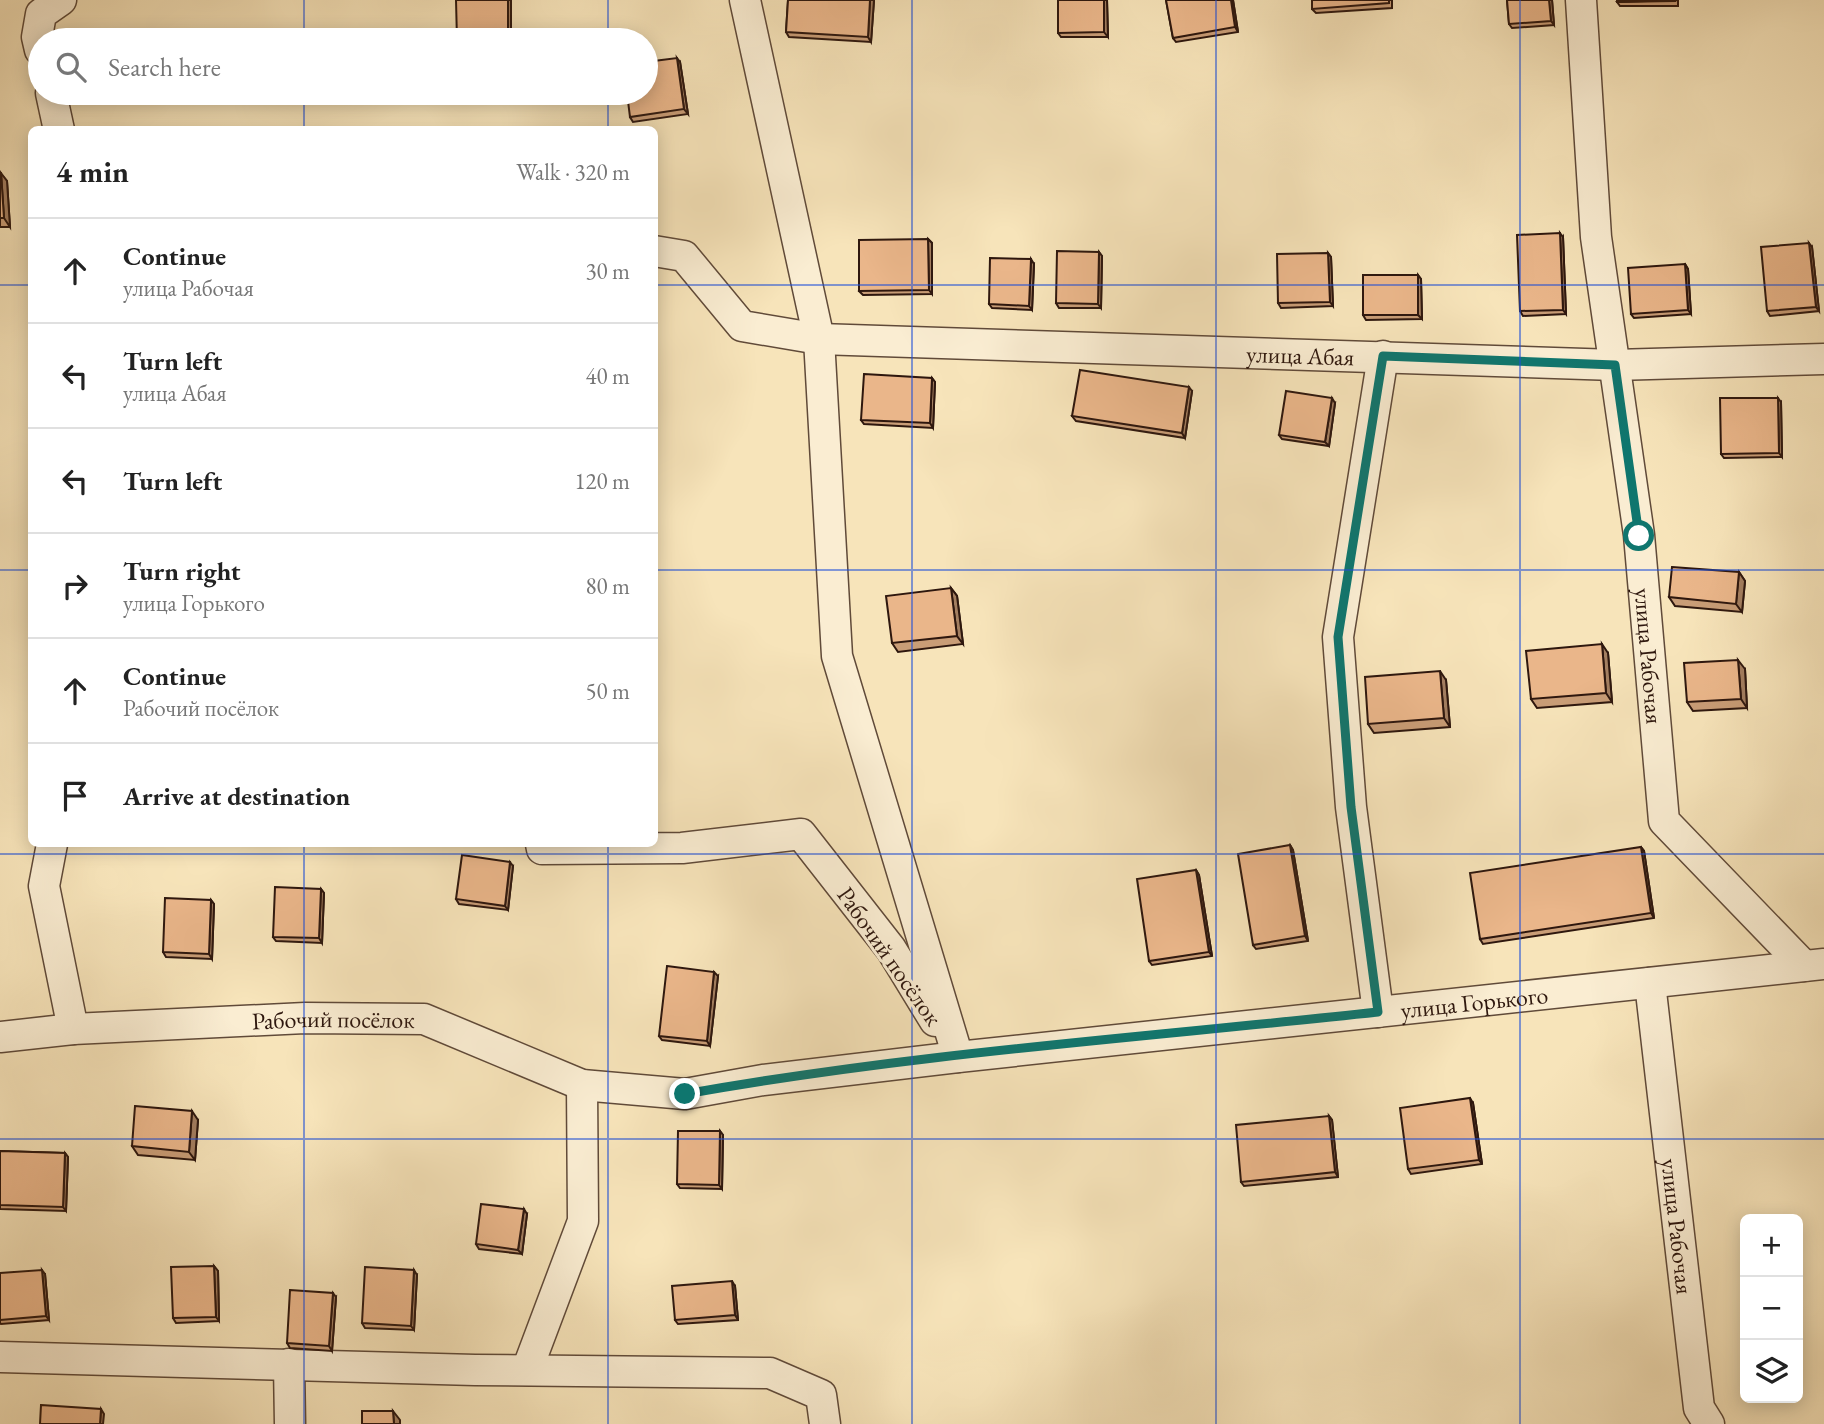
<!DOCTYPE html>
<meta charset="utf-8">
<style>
body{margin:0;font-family:"EB Garamond",serif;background:#f6f6f6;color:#222}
.controls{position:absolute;right:21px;bottom:21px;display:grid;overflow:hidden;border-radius:10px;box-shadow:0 4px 18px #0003}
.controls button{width:63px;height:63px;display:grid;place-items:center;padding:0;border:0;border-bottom:2px solid #e0e0e0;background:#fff;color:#222;font:35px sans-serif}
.stop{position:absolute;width:21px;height:21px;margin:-16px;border:5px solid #0f766e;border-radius:50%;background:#fff}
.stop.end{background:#0f766e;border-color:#fff;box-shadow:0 2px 7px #0008}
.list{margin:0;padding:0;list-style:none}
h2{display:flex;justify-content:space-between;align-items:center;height:91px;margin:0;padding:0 28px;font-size:30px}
h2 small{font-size:23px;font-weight:400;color:#767676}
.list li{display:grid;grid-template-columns:46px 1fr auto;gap:21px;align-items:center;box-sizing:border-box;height:105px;padding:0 28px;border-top:2px solid #e0e0e0}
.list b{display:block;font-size:26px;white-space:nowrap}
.list p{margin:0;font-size:23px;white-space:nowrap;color:#767676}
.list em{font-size:23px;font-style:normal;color:#767676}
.icon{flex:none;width:38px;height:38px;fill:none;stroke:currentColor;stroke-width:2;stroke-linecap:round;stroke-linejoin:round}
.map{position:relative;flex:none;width:1824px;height:1424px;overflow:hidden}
.search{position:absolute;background:#fff;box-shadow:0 4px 18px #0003;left:28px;top:28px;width:630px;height:77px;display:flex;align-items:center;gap:18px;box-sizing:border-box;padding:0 24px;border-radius:38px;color:#767676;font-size:26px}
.panel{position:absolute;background:#fff;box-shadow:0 4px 18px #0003;left:28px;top:126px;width:630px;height:721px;border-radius:10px}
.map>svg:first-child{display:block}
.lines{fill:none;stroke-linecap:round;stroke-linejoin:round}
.minor-casing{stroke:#604a39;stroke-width:33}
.minor{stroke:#faedd2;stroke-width:30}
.wall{fill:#c99d77;stroke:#2e170e;stroke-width:2}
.shaded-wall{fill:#a47f61;stroke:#2e170e;stroke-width:2}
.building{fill:#eab68a;stroke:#2e170e;stroke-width:2}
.route{stroke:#0f766e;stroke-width:9}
.grid{fill:none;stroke:#1d4ed8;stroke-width:2;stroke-opacity:0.55}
.labels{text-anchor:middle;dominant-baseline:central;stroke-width:6;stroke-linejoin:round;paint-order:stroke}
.street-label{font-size:24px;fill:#2e170e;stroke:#faedd2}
</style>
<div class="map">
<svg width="1824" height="1424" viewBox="0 0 1824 1424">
<rect width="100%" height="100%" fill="#f7e4ba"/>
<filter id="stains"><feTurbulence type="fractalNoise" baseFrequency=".00286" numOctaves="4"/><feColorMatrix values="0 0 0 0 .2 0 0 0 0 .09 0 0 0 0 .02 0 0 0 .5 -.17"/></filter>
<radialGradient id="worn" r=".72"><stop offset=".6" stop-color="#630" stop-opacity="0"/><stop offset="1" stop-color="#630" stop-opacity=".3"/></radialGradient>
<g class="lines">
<defs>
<g id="minor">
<path d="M 745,0 L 819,339 L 837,656 L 958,1057"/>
<path id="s1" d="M 1581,0 L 1596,237 L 1639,535 L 1664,821 L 1804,966"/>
<path d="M 40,50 L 37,37 L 41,14 L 61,0"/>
<path d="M 51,93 L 59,130"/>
<path id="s2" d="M 654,251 L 684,256 L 742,326 L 819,339 L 1615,365 L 1824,359"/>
<path d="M 52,844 L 44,886 L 73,1029"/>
<path d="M 541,844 L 542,849 L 682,848 L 801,834 L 891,949 L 935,1021"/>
<path id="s3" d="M 1650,983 L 1699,1408 L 1709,1424"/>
<path d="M 1378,1012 L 1351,807 L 1338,637 L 1383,356"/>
<path id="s4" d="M 0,1037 L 73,1029 L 305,1018 L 424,1019 L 582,1085 L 685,1094 L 763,1080 L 958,1057 L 1824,964"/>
<path d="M 0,1357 L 475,1370 L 770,1373 L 821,1395 L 825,1424"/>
<path d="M 289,1364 L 290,1424"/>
<path d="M 527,1370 L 583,1221 L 582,1085"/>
</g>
</defs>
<use href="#minor" class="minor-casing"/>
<use href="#minor" class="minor"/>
</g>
<g class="wall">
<path d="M 788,0 L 874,0 L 871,42 L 789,37 L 786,32 Z"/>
<path d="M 1058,0 L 1107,0 L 1108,37 L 1061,37 L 1058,33 Z"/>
<path d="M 1166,0 L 1233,0 L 1238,32 L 1176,42 L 1173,38 Z"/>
<path d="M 1312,0 L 1392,0 L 1392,8 L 1316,13 L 1312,9 Z"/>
<path d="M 1507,0 L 1552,0 L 1554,25 L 1512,28 L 1509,24 Z"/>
<path d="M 1678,0 L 1678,6 L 1620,6 L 1617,2 Z"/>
<path d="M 680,62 L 688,114 L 633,122 L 630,117 Z"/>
<path d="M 0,173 L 7,181 L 10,227 L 0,227 Z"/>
<path d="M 1563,237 L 1566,314 L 1523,316 L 1520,311 Z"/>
<path d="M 928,239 L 932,243 L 932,294 L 863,295 L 859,291 Z"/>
<path d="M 1812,247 L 1819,311 L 1770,316 L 1767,311 Z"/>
<path d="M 1099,252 L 1102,256 L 1101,308 L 1059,308 L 1056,303 Z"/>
<path d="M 1328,253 L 1331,257 L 1333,306 L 1281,308 L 1278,303 Z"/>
<path d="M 1034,264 L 1032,310 L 992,308 L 989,304 Z"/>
<path d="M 1685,264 L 1688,269 L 1691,314 L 1634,318 L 1631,314 Z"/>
<path d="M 1418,275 L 1421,279 L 1422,319 L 1366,320 L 1363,315 Z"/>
<path d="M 932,378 L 935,382 L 933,428 L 864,424 L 861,420 Z"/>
<path d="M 1192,391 L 1185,438 L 1076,421 L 1072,416 Z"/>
<path d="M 1781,402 L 1782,457 L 1724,458 L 1721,454 Z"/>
<path d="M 1335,403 L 1329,446 L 1282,439 L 1279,435 Z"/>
<path d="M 1739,572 L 1745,581 L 1742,612 L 1675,606 L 1669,597 Z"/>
<path d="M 951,588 L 957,596 L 963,644 L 898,652 L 892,643 Z"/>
<path d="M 1608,653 L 1612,702 L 1537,708 L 1531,699 Z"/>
<path d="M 1745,669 L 1747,708 L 1693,711 L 1687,702 Z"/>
<path d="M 1446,680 L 1450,727 L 1374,733 L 1368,724 Z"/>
<path d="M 1290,845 L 1293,850 L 1308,941 L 1256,949 L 1253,945 Z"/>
<path d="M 1641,847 L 1644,851 L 1654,918 L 1483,944 L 1480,939 Z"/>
<path d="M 513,866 L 508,910 L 459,904 L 456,899 Z"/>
<path d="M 1196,870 L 1199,875 L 1212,956 L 1152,965 L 1149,961 Z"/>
<path d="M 321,889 L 324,893 L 322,943 L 276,941 L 273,937 Z"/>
<path d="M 211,900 L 214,904 L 212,959 L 166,957 L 163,952 Z"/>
<path d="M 718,976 L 710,1046 L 662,1040 L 659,1036 Z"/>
<path d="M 1473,1103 L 1482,1164 L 1411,1174 L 1408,1169 Z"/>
<path d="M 1329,1116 L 1332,1120 L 1338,1177 L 1244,1186 L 1241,1182 Z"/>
<path d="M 198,1120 L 195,1160 L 138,1155 L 132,1146 Z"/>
<path d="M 720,1131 L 723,1135 L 722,1189 L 680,1188 L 677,1184 Z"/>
<path d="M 0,1151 L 65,1153 L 68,1157 L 66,1211 L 0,1209 Z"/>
<path d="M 527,1214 L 522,1254 L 479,1249 L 476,1244 Z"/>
<path d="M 214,1266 L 218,1271 L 219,1321 L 176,1323 L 173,1318 Z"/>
<path d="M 0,1273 L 45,1274 L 49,1320 L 1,1324 L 0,1323 Z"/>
<path d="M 417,1275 L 414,1330 L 365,1328 L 362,1323 Z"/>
<path d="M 735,1286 L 738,1320 L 678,1324 L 675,1320 Z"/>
<path d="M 336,1297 L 332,1351 L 290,1348 L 287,1343 Z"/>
</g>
<g class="shaded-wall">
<rect x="508" y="0" width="3" height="40"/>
<path d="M 870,0 L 874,0 L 871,42 L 868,37 Z"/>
<path d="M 1104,0 L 1107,0 L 1108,37 L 1104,32 Z"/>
<path d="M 1231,0 L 1233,0 L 1238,32 L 1235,27 Z"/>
<path d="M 1549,0 L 1552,0 L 1554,25 L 1551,21 Z"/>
<path d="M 677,58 L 680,62 L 688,114 L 684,109 Z"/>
<path d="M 1,173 L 7,181 L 10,227 L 4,218 Z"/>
<path d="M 1560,233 L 1563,237 L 1566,314 L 1563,310 Z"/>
<path d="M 928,239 L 932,243 L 932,294 L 929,290 Z"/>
<path d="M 1809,243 L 1812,247 L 1819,311 L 1816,307 Z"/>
<path d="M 1099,252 L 1102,256 L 1101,308 L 1098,304 Z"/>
<path d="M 1328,253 L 1331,257 L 1333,306 L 1330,302 Z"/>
<path d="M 1031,259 L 1034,264 L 1032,310 L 1029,306 Z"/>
<path d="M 1685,264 L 1688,269 L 1691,314 L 1688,310 Z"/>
<path d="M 1418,275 L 1421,279 L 1422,319 L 1418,315 Z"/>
<path d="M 932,378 L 935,382 L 933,428 L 930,423 Z"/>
<path d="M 1189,387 L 1192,391 L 1185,438 L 1182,433 Z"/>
<path d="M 1332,398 L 1335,403 L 1329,446 L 1325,442 Z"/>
<path d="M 1778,398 L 1781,402 L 1782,457 L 1779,453 Z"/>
<path d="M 1739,572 L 1745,581 L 1742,612 L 1736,604 Z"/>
<path d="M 951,588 L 957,596 L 963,644 L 957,636 Z"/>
<path d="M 1602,644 L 1608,653 L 1612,702 L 1606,693 Z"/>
<path d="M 1738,660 L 1745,669 L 1747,708 L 1741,699 Z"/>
<path d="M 1440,671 L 1446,680 L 1450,727 L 1444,718 Z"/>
<path d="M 1290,845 L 1293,850 L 1308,941 L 1305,936 Z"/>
<path d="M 1641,847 L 1644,851 L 1654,918 L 1651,913 Z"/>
<path d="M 510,862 L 513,866 L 508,910 L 505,906 Z"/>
<path d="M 1196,870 L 1199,875 L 1212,956 L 1209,952 Z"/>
<path d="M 321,889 L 324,893 L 322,943 L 319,938 Z"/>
<path d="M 211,900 L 214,904 L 212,959 L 209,954 Z"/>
<path d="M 714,972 L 718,976 L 710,1046 L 707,1041 Z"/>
<path d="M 1470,1098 L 1473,1103 L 1482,1164 L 1479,1160 Z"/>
<path d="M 192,1111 L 198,1120 L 195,1160 L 189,1152 Z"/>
<path d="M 1329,1116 L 1332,1120 L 1338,1177 L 1335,1172 Z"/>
<path d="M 720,1131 L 723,1135 L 722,1189 L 719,1185 Z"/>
<path d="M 65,1153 L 68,1157 L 66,1211 L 63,1207 Z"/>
<path d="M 524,1209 L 527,1214 L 522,1254 L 518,1250 Z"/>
<path d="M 214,1266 L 218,1271 L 219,1321 L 216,1317 Z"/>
<path d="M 42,1270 L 45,1274 L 49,1320 L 46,1316 Z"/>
<path d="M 414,1270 L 417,1275 L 414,1330 L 411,1326 Z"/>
<path d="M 732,1281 L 735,1286 L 738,1320 L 735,1315 Z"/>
<path d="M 333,1293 L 336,1297 L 332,1351 L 329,1346 Z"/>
<path d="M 101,1409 L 104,1414 L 103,1424 L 100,1424 Z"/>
<path d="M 393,1411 L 400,1420 L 400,1424 L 394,1424 Z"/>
</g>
<g class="building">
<path d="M 456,0 L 508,0 L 508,40 L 457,40 Z"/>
<path d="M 788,0 L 870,0 L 868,37 L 786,32 Z"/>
<path d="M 1058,0 L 1104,0 L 1104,32 L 1058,33 Z"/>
<path d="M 1166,0 L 1231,0 L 1235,27 L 1173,38 Z"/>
<path d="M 1312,0 L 1389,0 L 1389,3 L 1312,9 Z"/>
<path d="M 1507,0 L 1549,0 L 1551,21 L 1509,24 Z"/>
<path d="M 1617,0 L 1675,0 L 1675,1 L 1617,2 Z"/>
<path d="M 677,58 L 684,109 L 630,117 L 627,93 L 646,93 L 646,62 Z"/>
<path d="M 0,173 L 1,173 L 4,218 L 0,218 Z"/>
<path d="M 1560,233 L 1563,310 L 1520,311 L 1517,235 Z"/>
<path d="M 928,239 L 929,290 L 859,291 L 859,240 Z"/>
<path d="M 1809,243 L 1816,307 L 1767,311 L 1761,247 Z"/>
<path d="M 1057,251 L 1099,252 L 1098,304 L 1056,303 Z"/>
<path d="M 1328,253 L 1330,302 L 1278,303 L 1277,254 Z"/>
<path d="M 990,258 L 1031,259 L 1029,306 L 989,304 Z"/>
<path d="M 1685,264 L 1688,310 L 1631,314 L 1628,268 Z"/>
<rect x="1363" y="275" width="55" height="40"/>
<path d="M 1080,370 L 1189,387 L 1182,433 L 1072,416 Z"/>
<path d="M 864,374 L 932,378 L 930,423 L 861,420 Z"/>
<path d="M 1286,391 L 1332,398 L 1325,442 L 1279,435 Z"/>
<path d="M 1720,398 L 1778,398 L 1779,453 L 1721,454 Z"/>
<path d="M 1672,567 L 1739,572 L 1736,604 L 1669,597 Z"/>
<path d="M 951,588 L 957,636 L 892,643 L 886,596 Z"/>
<path d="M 1602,644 L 1606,693 L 1531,699 L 1526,651 Z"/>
<path d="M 1738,660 L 1741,699 L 1687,702 L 1684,663 Z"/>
<path d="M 1440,671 L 1444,718 L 1368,724 L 1365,677 Z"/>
<path d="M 1290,845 L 1305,936 L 1253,945 L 1238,854 Z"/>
<path d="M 1641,847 L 1651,913 L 1480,939 L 1470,873 Z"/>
<path d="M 462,855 L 510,862 L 505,906 L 456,899 Z"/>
<path d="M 1196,870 L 1209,952 L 1149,961 L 1137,879 Z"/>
<path d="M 275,887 L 321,889 L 319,938 L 273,937 Z"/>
<path d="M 165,898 L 211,900 L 209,954 L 163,952 Z"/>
<path d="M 667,966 L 714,972 L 707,1041 L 659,1036 Z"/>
<path d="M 1470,1098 L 1479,1160 L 1408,1169 L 1400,1108 Z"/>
<path d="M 135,1106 L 192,1111 L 189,1152 L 132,1146 Z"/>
<path d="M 1329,1116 L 1335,1172 L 1241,1182 L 1236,1125 Z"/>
<path d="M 678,1131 L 720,1131 L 719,1185 L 677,1184 Z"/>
<path d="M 0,1151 L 65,1153 L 63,1207 L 0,1205 Z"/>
<path d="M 481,1204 L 524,1209 L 518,1250 L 476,1244 Z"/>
<path d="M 214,1266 L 216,1317 L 173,1318 L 171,1267 Z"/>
<path d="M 365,1267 L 414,1270 L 411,1326 L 362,1323 Z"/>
<path d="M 42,1270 L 46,1316 L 0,1320 L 0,1273 Z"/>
<path d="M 732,1281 L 735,1315 L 675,1320 L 672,1286 Z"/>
<path d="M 290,1290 L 333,1293 L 329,1346 L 287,1343 Z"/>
<path d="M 41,1405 L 101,1409 L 100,1424 L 40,1424 Z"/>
<path d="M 362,1411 L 393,1411 L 394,1424 L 362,1424 Z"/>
</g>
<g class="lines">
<path class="route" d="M 685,1094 C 914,1053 1148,1037 1378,1012 L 1351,807 L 1338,637 L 1383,356 L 1615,365 L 1639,536"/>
</g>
<path class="grid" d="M 304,0 L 304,40M 608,0 L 608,40M 912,0 L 912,1424M 1216,0 L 1216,1424M 1520,0 L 1520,1424M 304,93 L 304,130M 608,93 L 608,130M 0,285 L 32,285M 654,285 L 1824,285M 0,570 L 32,570M 654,570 L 1824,570M 304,844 L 304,1424M 608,844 L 608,1424M 0,854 L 1824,854M 0,1139 L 1824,1139"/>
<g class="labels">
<g class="street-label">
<text stroke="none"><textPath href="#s2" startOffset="681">улица Абая</textPath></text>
<text stroke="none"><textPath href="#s1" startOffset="660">улица Рабочая</textPath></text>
<text transform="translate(890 956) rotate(55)">Рабочий посёлок</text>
<text stroke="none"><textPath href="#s4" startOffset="1494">улица Горького</textPath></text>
<text stroke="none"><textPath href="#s4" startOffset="334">Рабочий посёлок</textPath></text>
<text stroke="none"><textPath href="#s3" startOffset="245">улица Рабочая</textPath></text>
</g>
</g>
<rect width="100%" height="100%" filter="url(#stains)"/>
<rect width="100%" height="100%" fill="url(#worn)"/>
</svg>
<div class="controls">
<button>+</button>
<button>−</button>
<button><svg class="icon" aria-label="layers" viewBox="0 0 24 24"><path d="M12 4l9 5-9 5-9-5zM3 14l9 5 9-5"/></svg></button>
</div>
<div class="stop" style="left:1639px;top:536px"></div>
<div class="stop end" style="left:685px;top:1094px"></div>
<div class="search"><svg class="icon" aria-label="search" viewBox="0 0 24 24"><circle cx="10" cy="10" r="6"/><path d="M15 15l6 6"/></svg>Search here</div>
<section class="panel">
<h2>4 min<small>Walk · 320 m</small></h2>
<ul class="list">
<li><svg class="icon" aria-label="ahead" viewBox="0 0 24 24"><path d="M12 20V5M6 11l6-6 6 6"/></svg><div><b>Continue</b><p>улица Рабочая</p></div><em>30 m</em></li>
<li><svg class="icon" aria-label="left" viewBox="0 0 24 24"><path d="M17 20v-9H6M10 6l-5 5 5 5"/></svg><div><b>Turn left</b><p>улица Абая</p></div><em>40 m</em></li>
<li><svg class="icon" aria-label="left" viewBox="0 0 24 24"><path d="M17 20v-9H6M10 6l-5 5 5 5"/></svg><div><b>Turn left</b></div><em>120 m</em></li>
<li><svg class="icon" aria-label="right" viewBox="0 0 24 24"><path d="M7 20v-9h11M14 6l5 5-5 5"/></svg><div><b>Turn right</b><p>улица Горького</p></div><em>80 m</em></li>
<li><svg class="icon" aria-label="ahead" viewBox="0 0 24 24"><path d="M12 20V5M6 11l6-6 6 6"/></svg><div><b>Continue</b><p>Рабочий посёлок</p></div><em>50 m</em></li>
<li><svg class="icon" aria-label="arrive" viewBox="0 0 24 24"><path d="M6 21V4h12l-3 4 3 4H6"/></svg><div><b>Arrive at destination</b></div></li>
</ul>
</section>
</div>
